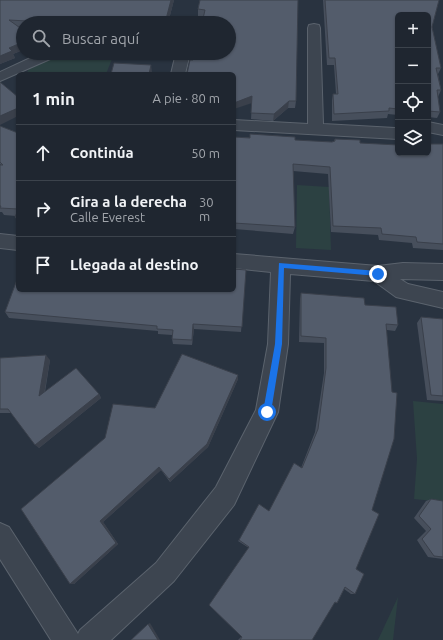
<!DOCTYPE html>
<html lang="es">
<meta charset="utf-8">
<style>
body{margin:0;font-family:Ubuntu,sans-serif;background:#272e38;color:#f1f3f6}
.controls{position:absolute;right:12px;top:12px;display:grid;overflow:hidden;border-radius:6px;box-shadow:0 1px 3px #0004}
.controls button{width:36px;height:36px;display:grid;place-items:center;padding:0;border:0;border-bottom:1px solid #3c434c;background:#1f2630;color:#f1f3f6;font:20px sans-serif}
.stop{position:absolute;width:12px;height:12px;margin:-9px;border:3px solid #1a73e8;border-radius:50%;background:#fff}
.stop.end{background:#1a73e8;border-color:#fff;box-shadow:0 1px 4px #0008}
.list{margin:0;padding:0;list-style:none}
h2{display:flex;justify-content:space-between;align-items:center;height:52px;margin:0;padding:0 16px;font-size:17px}
h2 small{font-size:13px;font-weight:400;color:#a1a5ab}
.list li{display:grid;grid-template-columns:26px 1fr auto;gap:12px;align-items:center;box-sizing:border-box;height:56px;padding:0 16px;border-top:1px solid #3c434c}
.list b{display:block;font-size:15px;white-space:nowrap}
.list p{margin:0;font-size:13px;white-space:nowrap;color:#a1a5ab}
.list em{font-size:13px;font-style:normal;color:#a1a5ab}
.icon{flex:none;width:22px;height:22px;fill:none;stroke:currentColor;stroke-width:2;stroke-linecap:round;stroke-linejoin:round}
.map{position:relative;flex:none;width:443px;height:640px;overflow:hidden}
.search{position:absolute;background:#1f2630;box-shadow:0 1px 3px #0004;left:16px;top:16px;width:220px;height:44px;display:flex;align-items:center;gap:10px;box-sizing:border-box;padding:0 14px;border-radius:22px;color:#a1a5ab;font-size:15px}
.panel{position:absolute;background:#1f2630;box-shadow:0 1px 3px #0004;left:16px;top:72px;width:220px;height:220px;border-radius:6px}
.map>svg:first-child{display:block}
.green{fill:#2c4142}
.lines{fill:none;stroke-linecap:round;stroke-linejoin:round}
.minor-casing{stroke:#5b636d;stroke-width:2}
.minor{fill:#3d4550;fill-rule:evenodd}
.wall{fill:#474f5c}
.shaded-wall{fill:#3a404b}
.building{fill:#535c6b;stroke:#3a404b}
.route{fill:#1a73e8}
</style>
<div class="map">
<svg width="443" height="640" viewBox="0 0 443 640">
<rect width="100%" height="100%" fill="#293340"/>
<g class="green">
<path d="M 66,53 L 114,54 L 106,74 L 26,74 L 29,69 Z"/>
<path d="M 297,185 L 329,187 L 331,250 L 296,248 Z"/>
<path d="M 413,401 L 443,404 L 443,502 L 414,499 L 417,459 Z"/>
<path d="M 398,597 L 393,640 L 378,640 Z"/>
</g>
<g class="lines">
<defs>
<g id="minor">
<path d="M 190,17 L 194,18 L 196,21 L 195,23 L 183,23 L 186,18 Z"/>
<path d="M 314,24 L 319,25 L 320,28 L 323,124 L 395,128 L 398,129 L 398,139 L 234,130 L 234,120 L 308,124 L 308,28 L 309,25 Z"/>
<path d="M 41,53 L 59,53 L 57,56 L 0,81 L 0,72 Z"/>
<path d="M 176,53 L 190,53 L 185,74 L 171,74 Z"/>
<path d="M 428,122 L 443,125 L 443,135 L 428,132 Z"/>
<path d="M 0,234 L 18,236 L 18,250 L 0,248 Z"/>
<path d="M 234,254 L 378,266 L 403,263 L 443,264 L 443,280 L 400,279 L 408,284 L 443,292 L 443,308 L 396,297 L 374,281 L 290,274 L 288,344 L 278,412 L 234,505 L 174,581 L 111,640 L 51,640 L 0,559 L 0,523 L 9,527 L 78,634 L 80,630 L 156,563 L 216,487 L 256,410 L 268,344 L 271,272 L 234,268 Z"/>
</g>
</defs>
<use href="#minor" class="minor-casing"/>
<use href="#minor" class="minor"/>
</g>
<g class="wall">
<path d="M 0,0 L 174,0 L 168,23 L 23,23 L 23,27 L 19,27 L 23,30 L 23,50 L 13,54 L 15,58 L 0,64 Z"/>
<path d="M 200,0 L 296,101 L 295,108 L 288,108 L 273,121 L 251,119 L 252,103 L 193,60 L 204,16 L 198,16 L 198,9 Z"/>
<path d="M 323,0 L 439,0 L 432,27 L 441,68 L 438,74 L 441,90 L 438,97 L 440,112 L 437,118 L 428,117 L 428,15 L 398,15 L 398,115 L 388,114 L 387,118 L 332,121 L 332,100 L 333,94 L 336,94 L 334,65 L 327,65 Z"/>
<path d="M 0,126 L 18,133 L 18,222 L 15,217 L 16,216 L 4,215 L 2,212 L 0,212 L 0,165 L 1,165 L 0,164 Z"/>
<path d="M 234,137 L 332,142 L 334,141 L 335,139 L 360,143 L 398,153 L 443,144 L 443,250 L 413,248 L 412,243 L 379,240 L 378,235 L 331,232 L 328,174 L 293,171 L 295,227 L 293,234 L 234,229 Z"/>
<path d="M 246,270 L 241,332 L 194,329 L 192,345 L 173,344 L 172,339 L 172,335 L 158,334 L 158,331 L 9,318 L 5,312 L 234,290 Z"/>
<path d="M 301,293 L 365,305 L 398,325 L 395,331 L 387,330 L 372,510 L 356,569 L 355,594 L 351,594 L 344,589 L 337,603 L 334,603 L 312,640 L 238,640 L 241,637 L 249,548 L 238,541 L 239,540 L 269,511 L 301,468 L 315,432 L 324,373 L 324,343 L 299,342 L 300,299 Z"/>
<path d="M 421,317 L 443,319 L 443,401 L 427,400 L 417,323 Z"/>
<path d="M 0,358 L 50,360 L 45,392 L 99,394 L 101,398 L 39,448 L 11,413 L 0,413 Z"/>
<path d="M 238,375 L 238,379 L 208,447 L 170,482 L 161,470 L 103,522 L 118,544 L 74,584 L 70,584 L 105,438 L 155,408 Z"/>
<path d="M 431,499 L 443,501 L 443,559 L 428,557 L 417,540 L 426,531 L 414,518 L 426,501 Z"/>
</g>
<g class="shaded-wall">
<path d="M 171,0 L 174,0 L 168,23 L 165,23 Z"/>
<path d="M 23,42 L 23,50 L 13,54 L 15,58 L 0,64 L 0,56 L 9,48 Z"/>
<path d="M 151,65 L 152,72 L 151,74 L 149,74 Z"/>
<path d="M 252,96 L 252,103 L 234,109 L 234,103 Z"/>
<path d="M 289,101 L 288,108 L 273,121 L 274,114 Z"/>
<path d="M 18,108 L 18,116 L 0,125 L 0,116 Z"/>
<path d="M 193,324 L 194,329 L 192,345 L 192,340 Z"/>
<path d="M 46,355 L 50,360 L 43,400 L 39,396 Z"/>
<path d="M 238,375 L 238,379 L 208,447 L 170,482 L 169,479 Z"/>
<path d="M 99,394 L 101,398 L 39,448 L 35,445 Z"/>
<path d="M 159,467 L 161,470 L 103,522 L 118,544 L 74,584 L 70,584 L 100,521 Z"/>
<path d="M 150,623 L 160,640 L 158,640 L 148,624 Z"/>
</g>
<g class="building">
<path d="M 0,0 L 171,0 L 165,23 L 63,23 L 9,20 L 23,30 L 23,42 L 9,48 L 12,51 L 0,56 Z"/>
<path d="M 200,0 L 298,0 L 296,101 L 289,101 L 274,114 L 251,113 L 252,96 L 234,103 L 234,74 L 187,74 L 190,60 L 193,60 L 195,53 L 229,53 L 229,23 L 202,23 L 205,10 L 198,9 Z"/>
<path d="M 325,0 L 439,0 L 432,27 L 441,68 L 436,68 L 441,90 L 437,90 L 440,112 L 428,111 L 428,15 L 398,15 L 398,109 L 389,108 L 389,111 L 334,114 L 333,94 L 338,94 L 335,58 L 329,58 Z"/>
<path d="M 114,63 L 151,65 L 149,74 L 111,74 Z"/>
<path d="M 0,82 L 18,97 L 18,108 L 0,116 Z"/>
<path d="M 0,126 L 18,133 L 18,209 L 0,208 L 1,206 L 0,206 L 0,165 L 3,165 L 0,162 Z"/>
<path d="M 250,134 L 295,137 L 295,140 L 332,142 L 335,141 L 335,139 L 360,140 L 360,143 L 398,145 L 398,153 L 428,153 L 428,144 L 443,144 L 443,244 L 417,242 L 416,237 L 382,234 L 381,228 L 333,226 L 330,167 L 293,164 L 295,227 L 234,223 L 234,137 L 250,138 Z"/>
<path d="M 18,210 L 18,217 L 15,217 Z"/>
<path d="M 234,269 L 246,270 L 242,327 L 193,324 L 192,340 L 172,339 L 173,330 L 157,329 L 157,326 L 5,312 L 18,277 L 18,290 L 234,290 Z"/>
<path d="M 301,293 L 364,298 L 365,305 L 396,307 L 398,325 L 386,324 L 392,392 L 397,393 L 394,439 L 372,510 L 379,514 L 356,569 L 364,574 L 355,594 L 345,587 L 337,603 L 335,602 L 312,640 L 240,640 L 242,637 L 209,605 L 249,547 L 239,540 L 259,504 L 269,511 L 294,463 L 302,468 L 318,429 L 326,368 L 326,338 L 301,336 Z"/>
<path d="M 421,317 L 443,319 L 443,396 L 431,395 Z"/>
<path d="M 182,354 L 238,375 L 207,444 L 169,479 L 159,467 L 100,521 L 116,543 L 70,584 L 21,509 L 105,438 L 113,404 L 155,408 Z"/>
<path d="M 46,355 L 39,396 L 76,368 L 99,394 L 35,445 L 8,409 L 0,409 L 0,358 Z"/>
<path d="M 431,499 L 443,501 L 443,557 L 434,556 L 422,539 L 431,529 L 419,516 Z"/>
<path d="M 148,624 L 158,640 L 131,640 Z"/>
</g>
<path class="route" d="M 279,263 L 378,271 L 381,274 L 378,276 L 284,268 L 282,344 L 271,412 L 267,416 L 263,412 L 275,344 Z"/>
</svg>
<div class="controls">
<button>+</button>
<button>−</button>
<button><svg class="icon" aria-label="locate" viewBox="0 0 24 24"><circle cx="12" cy="12" r="6"/><path d="M12 2v4M12 18v4M2 12h4M18 12h4"/></svg></button>
<button><svg class="icon" aria-label="layers" viewBox="0 0 24 24"><path d="M12 4l9 5-9 5-9-5zM3 14l9 5 9-5"/></svg></button>
</div>
<div class="stop" style="left:267px;top:412px"></div>
<div class="stop end" style="left:378px;top:274px"></div>
<div class="search"><svg class="icon" aria-label="search" viewBox="0 0 24 24"><circle cx="10" cy="10" r="6"/><path d="M15 15l6 6"/></svg>Buscar aquí</div>
<section class="panel">
<h2>1 min<small>A pie · 80 m</small></h2>
<ul class="list">
<li><svg class="icon" aria-label="ahead" viewBox="0 0 24 24"><path d="M12 20V5M6 11l6-6 6 6"/></svg><div><b>Continúa</b></div><em>50 m</em></li>
<li><svg class="icon" aria-label="right" viewBox="0 0 24 24"><path d="M7 20v-9h11M14 6l5 5-5 5"/></svg><div><b>Gira a la derecha</b><p>Calle Everest</p></div><em>30 m</em></li>
<li><svg class="icon" aria-label="arrive" viewBox="0 0 24 24"><path d="M6 21V4h12l-3 4 3 4H6"/></svg><div><b>Llegada al destino</b></div></li>
</ul>
</section>
</div>
